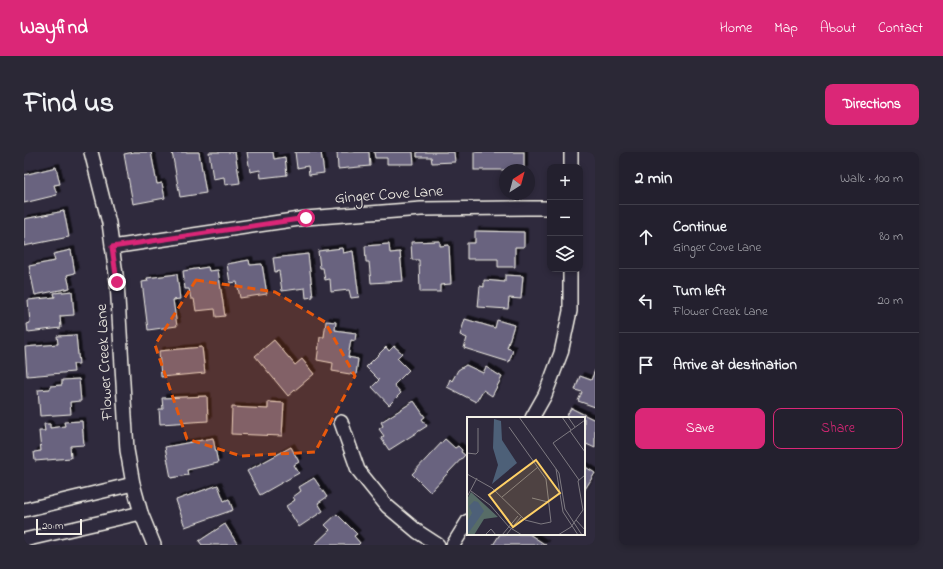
<!DOCTYPE html>
<meta charset="utf-8">
<style>
body{margin:0;font-family:"Indie Flower",sans-serif;background:#2b2836;color:#f1f3f6}
.controls{position:absolute;right:12px;top:12px;display:grid;overflow:hidden;border-radius:8px;box-shadow:0 2px 6px #0003}
.controls button{width:36px;height:36px;display:grid;place-items:center;padding:0;border:0;border-bottom:1px solid #403e4a;background:#23202e;color:#f1f3f6;font:20px sans-serif}
.compass{position:absolute;left:475px;top:12px;width:36px;height:36px;border-radius:50%;background:#23202e;box-shadow:0 2px 6px #0003;rotate:36deg}
.scale{position:absolute;left:12px;bottom:10px;width:46px;box-sizing:border-box;padding-left:4px;border:2px solid #f4f1e8;border-top:0;font-size:11px;line-height:14px;white-space:nowrap;color:#f4f1e8;-webkit-text-stroke:3px #2f2a3d;paint-order:stroke}
.stop{position:absolute;width:12px;height:12px;margin:-9px;border:3px solid #db2777;border-radius:50%;background:#fff}
.stop.end{background:#db2777;border-color:#fff;box-shadow:0 1px 4px #0008}
.list{margin:0;padding:0;list-style:none}
h2{display:flex;justify-content:space-between;align-items:center;height:52px;margin:0;padding:0 16px;font-size:17px}
h2 small{font-size:13px;font-weight:400;color:#a3a3aa}
.list li{display:grid;grid-template-columns:26px 1fr auto;gap:12px;align-items:center;box-sizing:border-box;height:64px;padding:0 16px;border-top:1px solid #403e4a}
.list b{display:block;font-size:15px;white-space:nowrap}
.list p{margin:0;font-size:13px;white-space:nowrap;color:#a3a3aa}
.list em{font-size:13px;font-style:normal;color:#a3a3aa}
.actions{display:flex;gap:8px;padding:12px 16px}
.actions a{flex:1;padding:9px 0;border:1px solid #db2777;border-radius:8px;text-align:center;font-size:14px;color:#db2777}
.actions .main{background:#db2777;color:#fff}
.icon{flex:none;width:22px;height:22px;fill:none;stroke:currentColor;stroke-width:2;stroke-linecap:round;stroke-linejoin:round}
.map{position:relative;flex:none;width:571px;height:393px;overflow:hidden;border-radius:8px}
header{display:flex;align-items:center;gap:24px;box-sizing:border-box;height:56px;padding:0 20px;background:#db2777;color:#fff}
header strong{font-size:19px}
nav{display:flex;gap:22px;margin-inline-start:auto;font-size:14px}
.intro{display:flex;align-items:center;justify-content:space-between;box-sizing:border-box;height:96px;padding:0 24px}
h1{margin:0;font-size:28px}
.button{padding:10px 18px;border-radius:8px;background:#db2777;color:#fff;font-size:14px;font-weight:700}
main{display:flex;gap:24px;padding:0 24px}
aside{flex:1;background:#23202e;border-radius:8px;box-shadow:0 2px 6px #0003}
.map>svg:first-child{display:block}
.building{fill:#69647f;stroke:#f4f1e8;filter:url(#shadow)}
.lines{fill:none;stroke-linecap:round;stroke-linejoin:round}
.minor-casing{stroke:#f4f1e8;stroke-width:16}
.minor{stroke:#2f2a3d;stroke-width:13}
.route{stroke:#db2777;stroke-width:5}
.marked{fill:#e8590c;fill-opacity:0.2;stroke:#e8590c;stroke-width:3;stroke-dasharray:8 5;stroke-linejoin:round}
.labels{text-anchor:middle;dominant-baseline:central;stroke-width:3;stroke-linejoin:round;paint-order:stroke}
.street-label{font-size:16px;fill:#f4f1e8;stroke:#2f2a3d}
.inset-road{fill:none;stroke:#7e7a81;stroke-width:1}
.view{fill:#ffd166;fill-opacity:0.15;stroke:#ffd166;stroke-width:2}
.inset-edge{fill:none;stroke:#f4f1e8;stroke-width:2}
</style>
<header>
<strong>Wayfind</strong>
<nav><a>Home</a><a>Map</a><a>About</a><a>Contact</a></nav>
</header>
<div class="intro"><h1>Find us</h1><a class="button">Directions</a></div>
<main>
<div class="map">
<svg width="571" height="393" viewBox="0 0 571 393">
<defs>
<filter id="shadow"><feDropShadow dx="3.5" dy="-3.5" stdDeviation="0" flood-color="#0009"/></filter>
</defs>
<rect width="100%" height="100%" fill="#2f2a3d"/>
<filter id="ink" filterUnits="userSpaceOnUse"><feTurbulence type="fractalNoise" baseFrequency=".025" numOctaves="2"/><feDisplacementMap in="SourceGraphic" scale="8" xChannelSelector="R" yChannelSelector="G"/><feConvolveMatrix kernelMatrix="1 2 1 2 8 2 1 2 1" color-interpolation-filters="sRGB"/></filter>
<g filter="url(#ink)">
<g class="building">
<path d="M 110,0 L 127,0 L 133,32 L 138,31 L 141,46 L 109,52 L 100,2 Z"/>
<path d="M 148,0 L 175,0 L 182,41 L 156,45 Z"/>
<path d="M 185,0 L 211,0 L 216,31 L 201,33 L 200,25 L 189,27 Z"/>
<path d="M 223,0 L 249,0 L 250,7 L 261,5 L 263,23 L 237,26 L 236,18 L 226,20 Z"/>
<path d="M 271,0 L 297,0 L 300,21 L 285,23 L 284,14 L 273,16 Z"/>
<path d="M 313,0 L 345,0 L 346,14 L 314,17 Z"/>
<path d="M 350,0 L 389,0 L 390,12 L 363,12 L 363,6 L 351,6 Z"/>
<path d="M 393,0 L 430,0 L 431,10 L 408,11 L 407,5 L 393,5 Z"/>
<rect x="450" y="0" width="50" height="18"/>
<path d="M 32,15 L 36,32 L 30,33 L 33,43 L 0,51 L 0,23 Z"/>
<path d="M 40,59 L 45,85 L 0,94 L 0,67 Z"/>
<path d="M 451,79 L 500,80 L 500,95 L 491,95 L 491,115 L 474,115 L 474,107 L 443,107 L 443,91 L 451,91 Z"/>
<path d="M 416,89 L 416,94 L 425,93 L 427,132 L 416,133 L 416,140 L 396,140 L 395,108 L 388,108 L 387,90 Z"/>
<path d="M 365,92 L 366,101 L 376,100 L 379,129 L 347,131 L 345,110 L 342,110 L 341,94 Z"/>
<path d="M 318,96 L 319,101 L 329,99 L 335,145 L 327,146 L 325,138 L 307,140 L 306,127 L 301,128 L 299,116 L 296,116 L 294,99 Z"/>
<path d="M 47,98 L 51,121 L 43,123 L 46,136 L 11,143 L 5,114 L 31,109 L 29,102 Z"/>
<path d="M 284,102 L 289,145 L 282,146 L 281,136 L 258,139 L 255,119 L 251,120 L 249,106 Z"/>
<path d="M 225,108 L 226,113 L 238,112 L 243,142 L 216,146 L 213,130 L 206,131 L 203,112 Z"/>
<path d="M 184,115 L 185,119 L 194,118 L 201,164 L 192,165 L 191,157 L 172,159 L 170,147 L 167,147 L 165,137 L 161,137 L 159,119 Z"/>
<path d="M 153,122 L 156,147 L 149,148 L 153,174 L 124,178 L 118,130 L 124,129 L 123,126 Z"/>
<path d="M 481,123 L 499,124 L 497,147 L 485,146 L 484,157 L 454,155 L 456,134 L 460,135 L 460,128 L 481,130 Z"/>
<path d="M 48,139 L 50,163 L 36,164 L 37,176 L 4,180 L 3,172 L 6,171 L 4,148 L 31,145 L 30,141 Z"/>
<path d="M 441,167 L 471,176 L 473,168 L 490,173 L 483,196 L 489,198 L 485,210 L 440,196 L 443,186 L 436,183 Z"/>
<path d="M 302,169 L 312,170 L 311,178 L 332,181 L 331,189 L 327,188 L 324,205 L 334,207 L 332,223 L 308,219 L 309,211 L 293,208 L 296,185 L 300,185 Z"/>
<path d="M 52,183 L 55,212 L 49,212 L 50,220 L 3,224 L 1,195 L 34,192 L 33,184 Z"/>
<path d="M 250,188 L 271,213 L 278,207 L 290,222 L 264,244 L 231,204 Z"/>
<path d="M 370,194 L 378,201 L 373,206 L 385,218 L 370,233 L 377,241 L 365,253 L 348,235 L 355,228 L 342,215 L 362,195 L 365,199 Z"/>
<path d="M 178,195 L 181,221 L 137,225 L 135,199 Z"/>
<path d="M 442,213 L 459,221 L 462,215 L 478,225 L 468,244 L 459,238 L 452,250 L 423,235 L 426,227 L 428,229 L 434,218 Z"/>
<path d="M 571,218 L 571,255 L 554,249 L 558,240 L 551,238 L 556,224 L 567,228 Z"/>
<path d="M 55,227 L 57,249 L 46,250 L 47,262 L 16,264 L 14,238 L 26,237 L 26,234 L 38,233 L 38,228 Z"/>
<path d="M 183,244 L 184,269 L 136,272 L 135,257 L 139,257 L 138,246 Z"/>
<path d="M 390,249 L 401,265 L 398,267 L 403,274 L 365,298 L 357,286 L 360,284 L 355,277 L 359,274 L 357,270 Z"/>
<path d="M 244,250 L 260,251 L 258,284 L 207,282 L 208,255 L 244,257 Z"/>
<path d="M 547,256 L 571,268 L 571,296 L 560,291 L 560,266 L 545,266 L 542,265 Z"/>
<path d="M 58,269 L 60,293 L 46,294 L 47,306 L 11,309 L 10,300 L 17,299 L 15,279 L 21,279 L 20,272 L 26,272 L 26,276 L 41,274 L 40,270 Z"/>
<path d="M 189,286 L 194,311 L 163,318 L 164,323 L 147,326 L 141,295 Z"/>
<path d="M 421,287 L 431,296 L 434,294 L 438,298 L 437,300 L 441,303 L 406,340 L 388,322 Z"/>
<path d="M 267,295 L 275,310 L 270,313 L 275,321 L 236,343 L 223,319 Z"/>
<path d="M 560,314 L 571,321 L 560,339 Z"/>
<path d="M 290,326 L 303,345 L 294,351 L 299,359 L 275,375 L 262,354 L 271,348 L 269,345 L 277,339 L 275,335 Z"/>
<path d="M 194,333 L 200,349 L 205,347 L 209,358 L 161,375 L 152,348 Z"/>
<path d="M 313,362 L 333,382 L 330,384 L 336,391 L 334,393 L 290,393 L 306,378 L 301,373 Z"/>
<path d="M 201,372 L 214,393 L 178,393 L 175,389 Z"/>
<path d="M 476,382 L 505,382 L 522,393 L 469,393 Z"/>
</g>
<g class="lines">
<defs>
<g id="minor">
<path d="M 67,0 L 85,71 L 93,130 L 103,298 L 109,332 L 117,361 L 130,393"/>
<path d="M 547,15 L 547,0"/>
<path d="M 88,95 L 282,66 L 397,57 L 502,56 L 526,56"/>
<path d="M 508,266 L 521,243 L 537,201 L 546,159 L 546,117"/>
<path d="M 317,270 L 334,318 L 363,354 L 394,380 L 414,393"/>
<path d="M 0,358 L 109,332"/>
<path d="M 0,388 L 117,361"/>
<path d="M 429,393 L 444,369"/>
</g>
</defs>
<use href="#minor" class="minor-casing"/>
<use href="#minor" class="minor"/>
</g>
</g>
<g class="lines" filter="url(#ink)">
<path class="route" d="M 93,130 L 88,95 L 282,66"/>
</g>
<path class="marked" d="M 172,128 L 251,140 L 301,170 L 331,224 L 291,300 L 217,304 L 163,287 L 131,193 Z"/>
<g class="labels">
<g class="street-label">
<text transform="translate(365 43) rotate(-4)">Ginger Cove Lane</text>
<text transform="translate(81 210) rotate(-93)">Flower Creek Lane</text>
</g>
</g>
<g transform="translate(443 265)">
<rect width="118" height="118" fill="#2f2a3d"/>
<path d="M 4,75 L 31,100 L 17,102 L 7,118 L 0,118 L 0,82 Z" fill="#576c67"/>
<path d="M 27,2 L 34,4 L 35,23 L 50,46 L 25,67 L 31,48 L 26,31 ZM 7,84 L 11,85 L 17,94 L 0,118 L 0,105 L 5,96 L 2,89 Z" fill="#4d6078"/>
<path class="inset-road" d="M 52,0 L 92,56 L 98,92 L 115,118M 95,0 L 104,13M 101,0 L 108,10M 118,3 L 103,14 L 118,35M 103,14 L 86,26 L 112,63M 0,36 L 9,37 L 11,35 L 11,11M 89,52 L 96,95 L 111,118M 0,57 L 25,71 L 58,103 L 74,107 L 84,105 L 79,62 L 42,10M 4,74 L 23,88 L 42,110 L 55,118M 0,80 L 10,61M 35,80 L 71,50M 65,81 L 81,85M 109,103 L 118,113M 18,118 L 24,112 L 29,118M 35,118 L 51,99M 39,118 L 54,100M 91,118 L 104,110 L 116,93 L 111,64 L 118,58"/>
<path class="view" d="M 69,43 L 93,76 L 46,110 L 22,78 Z"/>
<rect width="118" height="118" class="inset-edge"/>
</g>
</svg>
<div class="controls">
<button>+</button>
<button>−</button>
<button><svg class="icon" aria-label="layers" viewBox="0 0 24 24"><path d="M12 4l9 5-9 5-9-5zM3 14l9 5 9-5"/></svg></button>
</div>
<svg class="compass" viewBox="-18 -18 36 36"><path d="M0-13l5 13h-10z" fill="#e53935"/><path d="M0 13l5-13h-10z" fill="#a3a3aa"/></svg>
<div class="scale">20 m</div>
<div class="stop" style="left:282px;top:66px"></div>
<div class="stop end" style="left:93px;top:130px"></div>
</div>
<aside>
<h2>2 min<small>Walk · 100 m</small></h2>
<ul class="list">
<li><svg class="icon" aria-label="ahead" viewBox="0 0 24 24"><path d="M12 20V5M6 11l6-6 6 6"/></svg><div><b>Continue</b><p>Ginger Cove Lane</p></div><em>80 m</em></li>
<li><svg class="icon" aria-label="left" viewBox="0 0 24 24"><path d="M17 20v-9H6M10 6l-5 5 5 5"/></svg><div><b>Turn left</b><p>Flower Creek Lane</p></div><em>20 m</em></li>
<li><svg class="icon" aria-label="arrive" viewBox="0 0 24 24"><path d="M6 21V4h12l-3 4 3 4H6"/></svg><div><b>Arrive at destination</b></div></li>
</ul>
<div class="actions"><a class="main">Save</a><a>Share</a></div>
</aside>
</main>
